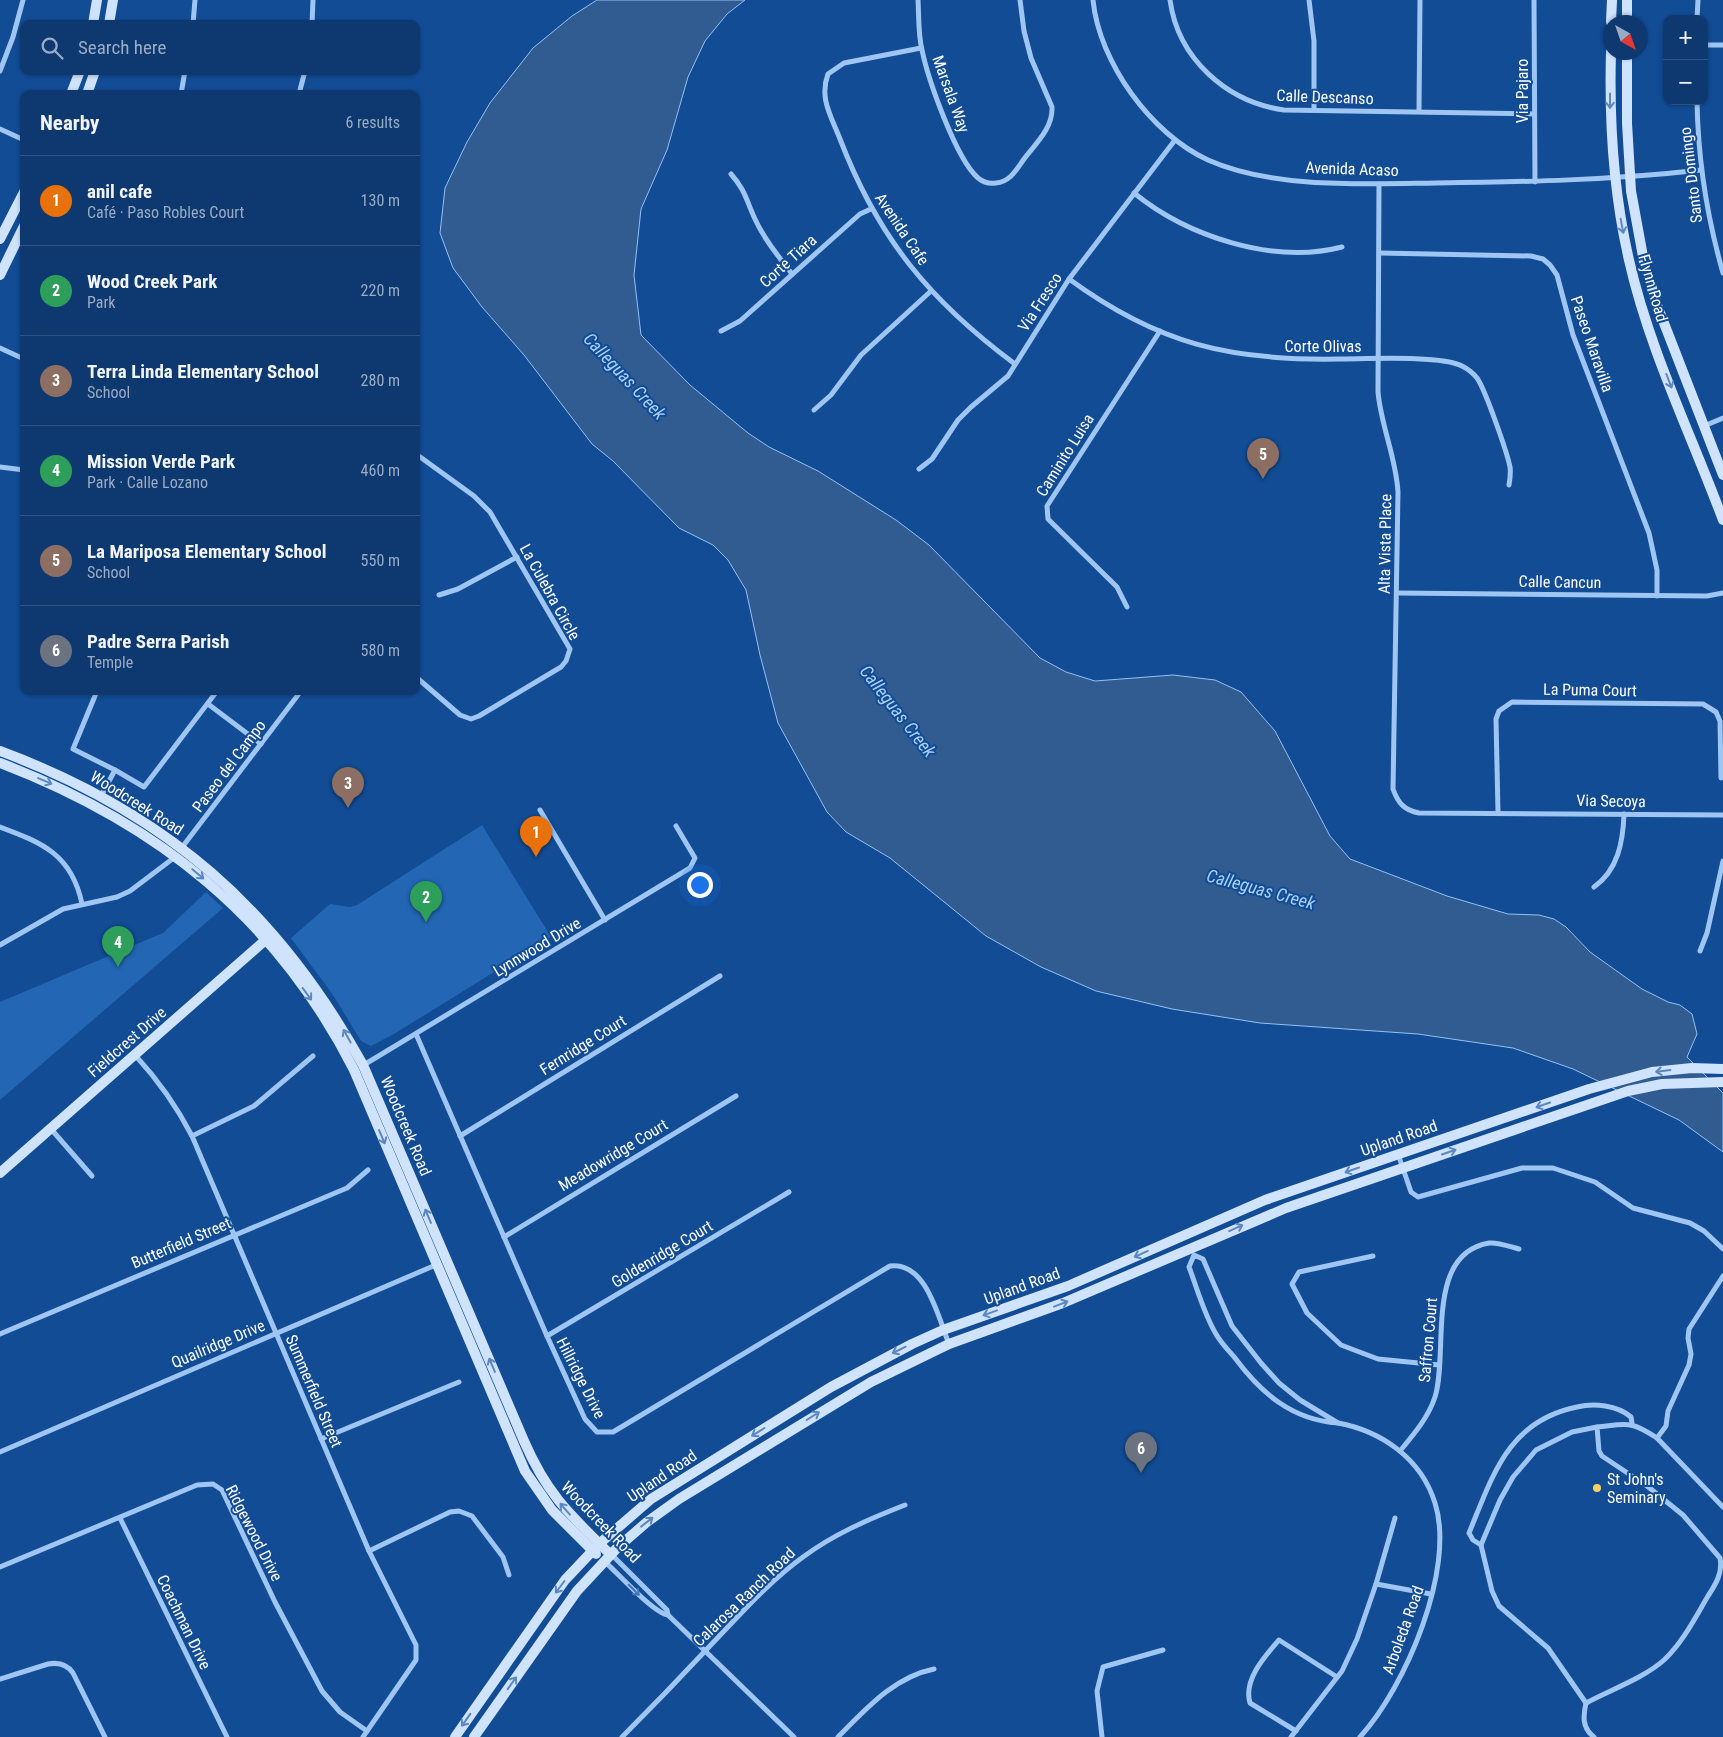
<!DOCTYPE html>
<meta charset="utf-8">
<style>
body{margin:0;font-family:"Roboto Condensed",sans-serif;background:#1b4478;color:#f1f3f6}
.controls{position:absolute;right:15px;top:15px;display:grid;overflow:hidden;border-radius:10px;box-shadow:0 1px 4px #0004}
.controls button{width:45px;height:45px;display:grid;place-items:center;padding:0;border:0;border-bottom:1px solid #2d5383;background:#0d3970;color:#f1f3f6;font:25px sans-serif}
.compass{position:absolute;left:1603px;top:15px;width:45px;height:45px;border-radius:50%;background:#0d3970;box-shadow:0 1px 4px #0004;rotate:140deg}
.you{position:absolute;left:699px;top:884px;width:18px;height:18px;margin:-12px;border:4px solid #fff;border-radius:50%;background:#1a73e8;box-shadow:0 0 0 8px #1a73e833}
.badge{display:grid;place-items:center;width:32px;height:32px;border-radius:50%;background:#e69b98;color:#fff;font-size:16px;font-weight:700}
.pin{position:absolute;translate:-50% -41px;filter:drop-shadow(0 1px 2px #0008)}
.pin::after{content:'';position:absolute;top:26px;width:18px;height:15px;background:inherit;clip-path:polygon(0 0,100% 0,50% 100%)}
.list{margin:0;padding:0;list-style:none}
h2{display:flex;justify-content:space-between;align-items:center;height:65px;margin:0;padding:0 20px;font-size:21px}
h2 small{font-size:16px;font-weight:400;color:#9aacc3}
.list li{display:grid;grid-template-columns:32px 1fr auto;gap:15px;align-items:center;box-sizing:border-box;height:90px;padding:0 20px;border-top:1px solid #2d5383}
.list b{display:block;font-size:19px;white-space:nowrap}
.list p{margin:0;font-size:16px;white-space:nowrap;color:#9aacc3}
.list em{font-size:16px;font-style:normal;color:#9aacc3}
.icon{flex:none;width:28px;height:28px;fill:none;stroke:currentColor;stroke-width:2;stroke-linecap:round;stroke-linejoin:round}
.map{position:relative;flex:none;width:1723px;height:1737px;overflow:hidden}
.search{position:absolute;background:#0d3970;box-shadow:0 1px 4px #0004;left:20px;top:20px;width:400px;height:55px;display:flex;align-items:center;gap:12px;box-sizing:border-box;padding:0 18px;border-radius:10px;color:#9aacc3;font-size:19px}
.panel{position:absolute;background:#0d3970;box-shadow:0 1px 4px #0004;left:20px;top:90px;width:400px;height:605px;border-radius:10px}
.map>svg:first-child{display:block}
.green{fill:#2266b4}
.water{fill:#315c92;stroke:#91c1f7}
.lines{fill:none;stroke-linecap:round;stroke-linejoin:round}
.street{stroke:#9fc6f3;stroke-width:5}
.secondary{stroke:#cfe3fd;stroke-width:10}
.oneway{stroke:#5d88bf}
.oneway2{stroke:#4377b6}
.poi-dot{fill:#ffd062;stroke:#114c95;stroke-width:2}
.labels{text-anchor:middle;dominant-baseline:central;stroke-width:4;stroke-linejoin:round;paint-order:stroke}
.street-label{font-size:16px;fill:#fff;stroke:#114c95}
.poi-label{font-size:16px;fill:#fff;stroke:#114c95;text-anchor:start}
.water-label{font-size:18px;font-style:italic;fill:#abd0fa;stroke:#114c95}
</style>
<div class="map">
<svg width="1723" height="1737" viewBox="0 0 1723 1737">
<rect width="100%" height="100%" fill="#114c95"/>
<g class="green">
<path d="M 482,825 L 551,937 L 394,1034 L 371,1046 L 361,1041 L 333,995 L 291,938 L 330,904 L 350,907 L 357,905 Z"/>
<path d="M 206,892 L 223,908 L 0,1100 L 0,1002 L 163,933 Z"/>
</g>
<path class="water" d="M 597,0 L 745,0 L 727,14 L 705,41 L 688,77 L 667,150 L 641,209 L 634,275 L 641,335 L 690,385 L 748,433 L 769,447 L 818,471 L 896,520 L 929,545 L 1040,658 L 1066,672 L 1095,681 L 1173,675 L 1215,680 L 1241,692 L 1275,731 L 1330,836 L 1350,859 L 1447,896 L 1508,914 L 1539,915 L 1554,919 L 1566,927 L 1590,952 L 1642,989 L 1668,1002 L 1680,1005 L 1692,1014 L 1697,1034 L 1687,1057 L 1723,1093 L 1723,1152 L 1679,1120 L 1573,1069 L 1513,1048 L 1418,1034 L 1260,1023 L 1172,1009 L 1096,991 L 1041,967 L 986,936 L 890,858 L 846,832 L 827,812 L 778,723 L 760,655 L 746,590 L 728,560 L 713,545 L 679,528 L 613,461 L 592,444 L 524,355 L 482,307 L 453,268 L 440,233 L 445,188 L 467,142 L 490,103 L 533,48 L 572,16 Z"/>
<g class="lines">
<g class="street">
<path d="M 918,0 C 919,16 918,34 922,50 C 928,79 956,159 978,178 C 983,182 990,184 996,183 C 1010,182 1017,169 1024,159 C 1036,143 1053,128 1052,107 L 1031,58 L 1024,31 L 1020,0"/>
<path d="M 1093,0 C 1099,62 1151,134 1208,160 C 1273,189 1366,184 1436,183 C 1525,182 1613,180 1701,170"/>
<path d="M 1170,0 C 1178,59 1227,102 1284,110 L 1534,114"/>
<path d="M 1309,0 L 1314,41 L 1314,110"/>
<path d="M 1534,0 L 1535,182"/>
<path d="M 1697,19 L 1698,0"/>
<path d="M 193,24 L 195,0"/>
<path d="M 312,24 L 313,0"/>
<path d="M 1704,45 L 1723,45"/>
<path d="M 921,48 L 844,63 L 828,74 C 819,98 831,116 840,139 C 878,238 930,301 1015,364"/>
<path d="M 0,71 L 13,37 L 23,0"/>
<path d="M 181,94 L 185,71"/>
<path d="M 299,94 L 305,71"/>
<path d="M 1697,101 C 1698,160 1707,217 1723,273"/>
<path d="M 1419,111 L 1420,0"/>
<path d="M 0,129 L 24,140"/>
<path d="M 731,174 C 746,191 746,200 755,219 C 764,239 779,257 792,274"/>
<path d="M 1379,184 L 1378,392 C 1381,426 1396,457 1398,492 L 1393,789 C 1398,803 1404,810 1419,813 L 1723,815"/>
<path d="M 1134,193 C 1187,236 1273,265 1342,247"/>
<path d="M 1380,253 L 1531,256 L 1543,259 L 1550,265 L 1557,275 L 1573,335 L 1649,533 L 1657,570 L 1657,596"/>
<path d="M 1069,279 C 1158,344 1230,361 1339,359 C 1366,359 1441,355 1462,366 C 1468,369 1473,373 1477,378 C 1485,389 1507,452 1510,467 C 1511,473 1510,479 1509,485"/>
<path d="M 721,331 L 740,321 L 860,214 L 871,209"/>
<path d="M 0,348 L 24,359"/>
<path d="M 814,410 L 831,395 L 861,355 L 931,291"/>
<path d="M 1704,426 L 1723,418"/>
<path d="M 416,454 L 474,496 L 490,512 L 570,649 L 566,661 L 561,667 L 479,716 L 471,719 L 460,715 L 416,677"/>
<path d="M 0,467 L 24,470"/>
<path d="M 919,469 L 932,459 L 958,420 L 971,407 L 1008,376 L 1069,279 L 1175,140"/>
<path d="M 1397,593 L 1707,596 L 1723,593"/>
<path d="M 439,595 L 458,589 L 517,557"/>
<path d="M 1127,607 L 1117,587 L 1048,519 L 1047,506 L 1160,331"/>
<path d="M 97,691 L 73,749 L 115,770"/>
<path d="M 208,704 L 261,744"/>
<path d="M 100,798 L 115,770 L 144,787 L 217,691"/>
<path d="M 540,810 L 605,920"/>
<path d="M 1498,812 L 1496,719 L 1499,711 L 1512,702 L 1703,704 L 1716,712 L 1720,721 L 1721,778"/>
<path d="M 0,827 C 43,843 72,855 82,904"/>
<path d="M 180,850 L 301,691"/>
<path d="M 1594,887 C 1618,870 1623,842 1624,814"/>
<path d="M 0,945 L 63,909 L 117,897 L 130,891 L 175,857"/>
<path d="M 1700,951 L 1707,933 L 1723,861"/>
<path d="M 416,1034 L 547,1336 L 585,1419 L 597,1432 L 613,1432 L 890,1266 C 926,1261 938,1317 949,1344"/>
<path d="M 135,1055 C 158,1080 176,1105 192,1136 L 369,1551 L 416,1645 L 416,1660 L 363,1737"/>
<path d="M 362,1066 L 690,868 L 695,858 L 676,826"/>
<path d="M 51,1129 L 92,1176"/>
<path d="M 192,1136 L 254,1106 L 313,1056"/>
<path d="M 460,1136 L 720,976"/>
<path d="M 1398,1154 L 1411,1192 L 1418,1197 L 1522,1168 L 1553,1168 L 1595,1182 L 1633,1208 L 1690,1223 L 1704,1231 L 1723,1249"/>
<path d="M 504,1237 L 736,1096"/>
<path d="M 1194,1255 L 1203,1259 L 1232,1326 L 1261,1363 L 1279,1383 L 1300,1400 L 1338,1423 C 1292,1420 1261,1393 1235,1358 C 1229,1351 1221,1343 1216,1334 C 1204,1314 1197,1288 1189,1267 Z"/>
<path d="M 1373,1256 L 1299,1272 L 1292,1284 L 1307,1313 L 1341,1345 L 1378,1359 L 1439,1365"/>
<path d="M 0,1334 L 347,1188 L 368,1170"/>
<path d="M 547,1336 L 789,1192"/>
<path d="M 1338,1423 C 1381,1431 1421,1458 1435,1503 C 1456,1569 1405,1688 1360,1737"/>
<path d="M 1657,1438 L 1666,1426 L 1668,1411 L 1689,1365 L 1691,1354 L 1688,1338 L 1689,1329 L 1723,1276"/>
<path d="M 321,1439 L 459,1382"/>
<path d="M 1400,1451 C 1414,1434 1428,1418 1435,1397 C 1449,1352 1424,1254 1489,1243 C 1498,1242 1511,1247 1519,1249"/>
<path d="M 0,1452 L 438,1264"/>
<path d="M 120,1518 L 227,1737"/>
<path d="M 1481,1545 L 1473,1540 L 1469,1533 C 1493,1475 1508,1421 1577,1407 C 1594,1403 1617,1405 1631,1417 L 1632,1423"/>
<path d="M 369,1551 L 450,1512 L 459,1511 L 472,1516 L 503,1557 L 509,1575"/>
<path d="M 611,1554 L 667,1610 L 668,1615 L 794,1737"/>
<path d="M 604,1561 C 618,1573 653,1613 668,1615"/>
<path d="M 0,1567 L 197,1485 L 213,1484 L 222,1490 L 275,1602 L 322,1691 L 340,1712 L 367,1731"/>
<path d="M 1376,1584 L 1395,1518"/>
<path d="M 0,1679 L 48,1664 C 59,1662 67,1664 73,1673 L 105,1737"/>
<path d="M 1586,1703 C 1610,1690 1644,1678 1664,1660 C 1683,1642 1695,1618 1708,1596 C 1716,1584 1723,1572 1720,1558 L 1683,1515 L 1647,1486 L 1602,1456 L 1599,1451 L 1597,1427 C 1627,1424 1630,1420 1657,1438 L 1723,1507"/>
<path d="M 1586,1703 L 1548,1648 L 1499,1606 L 1492,1591 L 1481,1545 L 1500,1500 L 1513,1477 L 1536,1450 L 1572,1432 L 1597,1427"/>
<path d="M 1586,1703 C 1583,1716 1582,1728 1594,1737"/>
<path d="M 1296,1731 L 1250,1703 C 1243,1680 1265,1656 1279,1640 L 1337,1677"/>
<path d="M 622,1737 C 651,1708 679,1679 707,1649 C 738,1617 767,1583 803,1557 C 834,1534 869,1519 905,1505"/>
<path d="M 838,1737 C 866,1709 894,1677 934,1669"/>
<path d="M 1102,1737 L 1097,1691 L 1103,1667 L 1163,1650"/>
<path d="M 1291,1737 L 1342,1671 L 1357,1639 L 1376,1584 L 1431,1594"/>
</g>
<g class="secondary">
<path d="M 1611,22 L 1612,0"/>
<path d="M 1627,22 L 1627,0"/>
<path d="M 93,24 L 97,0"/>
<path d="M 109,24 L 113,0"/>
<path d="M 1611,52 C 1609,123 1613,191 1629,260 C 1649,349 1691,434 1723,520"/>
<path d="M 1627,52 L 1627,123 L 1631,191 L 1644,262 L 1657,305 L 1723,475"/>
<path d="M 71,94 L 80,71"/>
<path d="M 87,94 L 95,71"/>
<path d="M 0,239 L 24,192"/>
<path d="M 0,275 L 24,226"/>
<path d="M 0,751 C 167,813 277,910 363,1065 L 524,1441 C 547,1494 569,1514 610,1554"/>
<path d="M 0,763 C 157,823 277,918 354,1070 L 525,1471 L 552,1510 L 596,1554"/>
<path d="M 0,1173 L 270,936"/>
<path d="M 455,1737 L 565,1580 L 599,1544 L 651,1499 L 831,1387 L 912,1344 L 943,1330 L 1068,1286 L 1265,1200 L 1589,1089 L 1652,1072 L 1692,1068 L 1723,1069"/>
<path d="M 474,1737 L 577,1591 L 617,1548 L 647,1522 L 679,1499 L 871,1382 L 949,1344 L 1063,1303 L 1286,1208 L 1628,1091 L 1662,1084 L 1723,1082"/>
</g>
</g>
<defs><path id="oneway-shaft" d="M-6 0H5M1.5-3L5.5 0L1.5 3" fill="none" stroke-width="1.6" stroke-linecap="round" stroke-linejoin="round" transform="scale(1.25)"/></defs>
<g class="oneway">
<use href="#oneway-shaft" transform="translate(1610 101) rotate(90)"/>
<use href="#oneway-shaft" transform="translate(1622 226) rotate(79)"/>
<use href="#oneway-shaft" transform="translate(1669 381) rotate(69)"/>
<use href="#oneway-shaft" transform="translate(45 781) rotate(23)"/>
<use href="#oneway-shaft" transform="translate(198 874) rotate(40)"/>
<use href="#oneway-shaft" transform="translate(307 994) rotate(54)"/>
<use href="#oneway-shaft" transform="translate(347 1036) rotate(-119)"/>
<use href="#oneway-shaft" transform="translate(1663 1071) rotate(173)"/>
<use href="#oneway-shaft" transform="translate(1543 1105) rotate(161)"/>
<use href="#oneway-shaft" transform="translate(382 1137) rotate(67)"/>
<use href="#oneway-shaft" transform="translate(1449 1152) rotate(-19)"/>
<use href="#oneway-shaft" transform="translate(1352 1170) rotate(161)"/>
<use href="#oneway-shaft" transform="translate(428 1216) rotate(-113)"/>
<use href="#oneway-shaft" transform="translate(1236 1228) rotate(-24)"/>
<use href="#oneway-shaft" transform="translate(1141 1254) rotate(156)"/>
<use href="#oneway-shaft" transform="translate(1061 1304) rotate(-21)"/>
<use href="#oneway-shaft" transform="translate(990 1313) rotate(160)"/>
<use href="#oneway-shaft" transform="translate(899 1350) rotate(154)"/>
<use href="#oneway-shaft" transform="translate(492 1365) rotate(-113)"/>
<use href="#oneway-shaft" transform="translate(813 1416) rotate(-32)"/>
<use href="#oneway-shaft" transform="translate(758 1432) rotate(148)"/>
<use href="#oneway-shaft" transform="translate(565 1509) rotate(-131)"/>
<use href="#oneway-shaft" transform="translate(647 1522) rotate(-38)"/>
<use href="#oneway-shaft" transform="translate(560 1587) rotate(127)"/>
<use href="#oneway-shaft" transform="translate(512 1683) rotate(-55)"/>
<use href="#oneway-shaft" transform="translate(466 1720) rotate(125)"/>
</g>
<use class="oneway2" href="#oneway-shaft" transform="translate(634 1590) rotate(45)"/>
<circle class="poi-dot" cx="1597" cy="1488" r="5"/>
<g class="labels">
<g class="street-label">
<text transform="translate(1522 91) rotate(-90)">Via Pajaro</text>
<text transform="translate(951 94) rotate(70)">Marsala Way</text>
<text transform="translate(1325 97) rotate(2)">Calle Descanso</text>
<text transform="translate(1352 169) rotate(2)">Avenida Acaso</text>
<text transform="translate(1691 175) rotate(-97)">Santo Domingo</text>
<text transform="translate(902 229) rotate(56)">Avenida Cafe</text>
<text transform="translate(788 261) rotate(-42)">Corte Tiara</text>
<text transform="translate(1653 288) rotate(74)">Flynn Road</text>
<text transform="translate(1040 302) rotate(-57)">Via Fresco</text>
<text transform="translate(1592 344) rotate(71)">Paseo Maravilla</text>
<text x="1323" y="346">Corte Olivas</text>
<text transform="translate(1065 455) rotate(-58)">Caminito Luisa</text>
<text transform="translate(1385 544) rotate(-89)">Alta Vista Place</text>
<text transform="translate(1560 582) rotate(1)">Calle Cancun</text>
<text transform="translate(550 592) rotate(61)">La Culebra Circle</text>
<text transform="translate(1590 690) rotate(1)">La Puma Court</text>
<text transform="translate(229 766) rotate(-53)">Paseo del Campo</text>
<text transform="translate(1611 801) rotate(1)">Via Secoya</text>
<text transform="translate(137 803) rotate(32)">Woodcreek Road</text>
<text transform="translate(537 947) rotate(-31)">Lynnwood Drive</text>
<text transform="translate(127 1042) rotate(-41)">Fieldcrest Drive</text>
<text transform="translate(583 1045) rotate(-32)">Fernridge Court</text>
<text transform="translate(406 1126) rotate(67)">Woodcreek Road</text>
<text transform="translate(1399 1138) rotate(-19)">Upland Road</text>
<text transform="translate(613 1155) rotate(-31)">Meadowridge Court</text>
<text transform="translate(181 1243) rotate(-23)">Butterfield Street</text>
<text transform="translate(662 1254) rotate(-31)">Goldenridge Court</text>
<text transform="translate(1022 1286) rotate(-20)">Upland Road</text>
<text transform="translate(1428 1340) rotate(-85)">Saffron Court</text>
<text transform="translate(218 1344) rotate(-23)">Quailridge Drive</text>
<text transform="translate(581 1378) rotate(63)">Hillridge Drive</text>
<text transform="translate(314 1391) rotate(67)">Summerfield Street</text>
<text transform="translate(662 1476) rotate(-34)">Upland Road</text>
<text transform="translate(601 1522) rotate(46)">Woodcreek Road</text>
<text transform="translate(254 1533) rotate(63)">Ridgewood Drive</text>
<text transform="translate(744 1597) rotate(-44)">Calarosa Ranch Road</text>
<text transform="translate(184 1622) rotate(64)">Coachman Drive</text>
<text transform="translate(1403 1630) rotate(-70)">Arboleda Road</text>
</g>
<g class="poi-label">
<text x="1607" y="1479">St John's<tspan x="1607" dy="18">Seminary</tspan></text>
</g>
<g class="water-label">
<text transform="translate(625 376) rotate(47)">Calleguas Creek</text>
<text transform="translate(898 711) rotate(52)">Calleguas Creek</text>
<text transform="translate(1261 889) rotate(15)">Calleguas Creek</text>
</g>
</g>
</svg>
<div class="controls">
<button>+</button>
<button>−</button>
</div>
<svg class="compass" viewBox="-18 -18 36 36"><path d="M0-13l5 13h-10z" fill="#e53935"/><path d="M0 13l5-13h-10z" fill="#9aacc3"/></svg>
<div class="you"></div>
<div class="pin badge" style="left:536px;top:857px;background:#e8710a">1</div>
<div class="pin badge" style="left:426px;top:922px;background:#2e9e5b">2</div>
<div class="pin badge" style="left:348px;top:808px;background:#8d6e63">3</div>
<div class="pin badge" style="left:118px;top:967px;background:#2e9e5b">4</div>
<div class="pin badge" style="left:1263px;top:479px;background:#8d6e63">5</div>
<div class="pin badge" style="left:1141px;top:1473px;background:#6b7280">6</div>
<div class="search"><svg class="icon" aria-label="search" viewBox="0 0 24 24"><circle cx="10" cy="10" r="6"/><path d="M15 15l6 6"/></svg>Search here</div>
<section class="panel">
<h2>Nearby<small>6 results</small></h2>
<ul class="list">
<li><span class="badge" style="background:#e8710a">1</span><div><b>anil cafe</b><p>Café · Paso Robles Court</p></div><em>130 m</em></li>
<li><span class="badge" style="background:#2e9e5b">2</span><div><b>Wood Creek Park</b><p>Park</p></div><em>220 m</em></li>
<li><span class="badge" style="background:#8d6e63">3</span><div><b>Terra Linda Elementary School</b><p>School</p></div><em>280 m</em></li>
<li><span class="badge" style="background:#2e9e5b">4</span><div><b>Mission Verde Park</b><p>Park · Calle Lozano</p></div><em>460 m</em></li>
<li><span class="badge" style="background:#8d6e63">5</span><div><b>La Mariposa Elementary School</b><p>School</p></div><em>550 m</em></li>
<li><span class="badge" style="background:#6b7280">6</span><div><b>Padre Serra Parish</b><p>Temple</p></div><em>580 m</em></li>
</ul>
</section>
</div>
